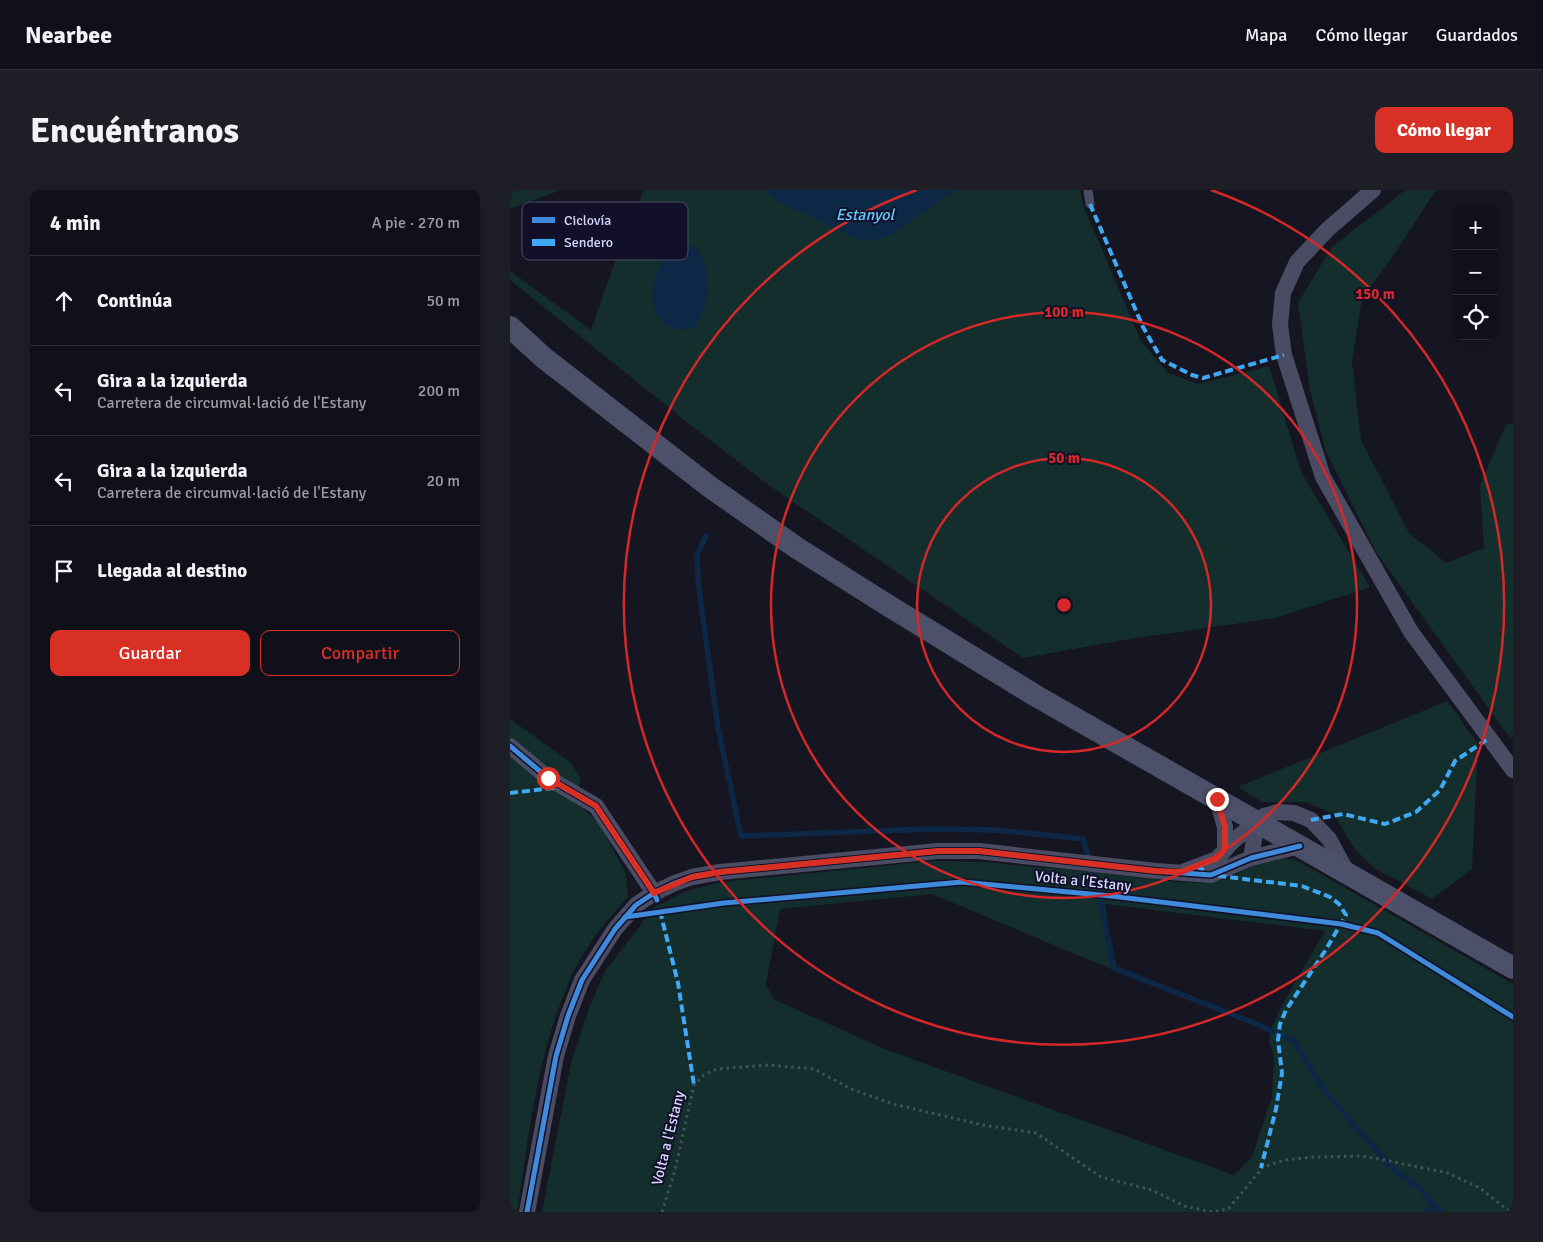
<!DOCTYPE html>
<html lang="es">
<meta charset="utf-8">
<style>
body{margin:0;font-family:Signika,sans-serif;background:#1e1e27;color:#f1f3f6}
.controls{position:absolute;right:15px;top:15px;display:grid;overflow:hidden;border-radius:10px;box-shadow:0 2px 12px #0003}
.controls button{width:45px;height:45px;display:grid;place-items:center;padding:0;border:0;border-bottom:1px solid #303039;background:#10101a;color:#f1f3f6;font:25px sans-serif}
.stop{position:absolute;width:15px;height:15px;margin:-11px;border:4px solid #d93025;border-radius:50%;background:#fff}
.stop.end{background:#d93025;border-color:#fff;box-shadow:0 1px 5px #0008}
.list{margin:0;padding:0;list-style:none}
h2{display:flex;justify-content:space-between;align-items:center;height:65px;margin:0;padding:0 20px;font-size:21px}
h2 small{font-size:16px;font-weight:400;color:#9c9da2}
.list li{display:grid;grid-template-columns:32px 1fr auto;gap:15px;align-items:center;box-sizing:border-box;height:90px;padding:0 20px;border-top:1px solid #303039}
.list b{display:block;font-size:19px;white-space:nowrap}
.list p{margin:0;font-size:16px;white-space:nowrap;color:#9c9da2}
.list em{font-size:16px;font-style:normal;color:#9c9da2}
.actions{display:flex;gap:10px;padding:15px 20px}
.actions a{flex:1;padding:11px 0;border:1px solid #d93025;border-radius:10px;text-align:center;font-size:18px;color:#d93025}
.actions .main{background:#d93025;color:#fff}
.icon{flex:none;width:28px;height:28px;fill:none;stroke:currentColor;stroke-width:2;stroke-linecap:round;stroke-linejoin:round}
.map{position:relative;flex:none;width:1003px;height:1022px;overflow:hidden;border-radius:10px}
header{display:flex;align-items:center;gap:30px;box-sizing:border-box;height:70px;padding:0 25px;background:#10101a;border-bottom:1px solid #303039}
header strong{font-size:24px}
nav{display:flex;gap:28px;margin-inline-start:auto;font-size:18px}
.intro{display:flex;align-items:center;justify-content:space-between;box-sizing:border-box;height:120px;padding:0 30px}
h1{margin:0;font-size:35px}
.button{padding:12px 22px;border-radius:10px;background:#d93025;color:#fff;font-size:18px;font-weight:700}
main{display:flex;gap:30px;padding:0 30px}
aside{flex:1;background:#10101a;border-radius:10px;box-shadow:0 2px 12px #0003}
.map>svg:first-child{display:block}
.green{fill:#132e2c;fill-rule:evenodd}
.water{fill:#0d2847}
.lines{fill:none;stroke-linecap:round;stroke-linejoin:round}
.stream{stroke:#0d2847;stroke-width:5.5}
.path{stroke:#43525e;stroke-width:3;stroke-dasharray:2.5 4;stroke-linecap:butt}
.lane{stroke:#4a4c63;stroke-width:9}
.street{stroke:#4a4c63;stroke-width:16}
.secondary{stroke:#4d5069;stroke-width:22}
.quiet{stroke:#3fa9f5;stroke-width:4;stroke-dasharray:8 4;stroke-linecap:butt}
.cycleway-casing{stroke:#111028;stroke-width:8}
.cycleway{stroke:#408adc;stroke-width:5}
.route{stroke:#d93025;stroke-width:6}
.ring{fill:none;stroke:#d62828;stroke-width:2.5}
.labels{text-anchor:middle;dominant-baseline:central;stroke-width:4;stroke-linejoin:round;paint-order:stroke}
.street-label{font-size:15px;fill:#d7d7ff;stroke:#111028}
.water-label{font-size:16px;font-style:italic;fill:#65c8ff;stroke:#111028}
.key{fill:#111028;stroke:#4c4c68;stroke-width:1}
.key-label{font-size:14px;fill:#d7d7ff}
.centre{fill:#d62828;stroke:#111028;stroke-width:2.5}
.ring-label{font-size:15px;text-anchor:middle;font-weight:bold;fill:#d62828;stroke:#111028;stroke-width:4;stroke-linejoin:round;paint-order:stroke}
</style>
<header>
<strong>Nearbee</strong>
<nav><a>Mapa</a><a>Cómo llegar</a><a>Guardados</a></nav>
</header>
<div class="intro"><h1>Encuéntranos</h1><a class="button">Cómo llegar</a></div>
<main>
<aside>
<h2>4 min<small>A pie · 270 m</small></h2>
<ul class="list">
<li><svg class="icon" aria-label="ahead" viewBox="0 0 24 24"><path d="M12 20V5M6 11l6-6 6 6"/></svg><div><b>Continúa</b></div><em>50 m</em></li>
<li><svg class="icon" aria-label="left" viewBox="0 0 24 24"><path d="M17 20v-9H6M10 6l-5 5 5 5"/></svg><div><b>Gira a la izquierda</b><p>Carretera de circumval·lació de l'Estany</p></div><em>200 m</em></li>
<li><svg class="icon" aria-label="left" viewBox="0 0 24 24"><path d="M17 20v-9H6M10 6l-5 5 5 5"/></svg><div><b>Gira a la izquierda</b><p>Carretera de circumval·lació de l'Estany</p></div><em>20 m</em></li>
<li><svg class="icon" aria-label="arrive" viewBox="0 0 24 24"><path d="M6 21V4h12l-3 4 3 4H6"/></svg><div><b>Llegada al destino</b></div></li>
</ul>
<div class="actions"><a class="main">Guardar</a><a>Compartir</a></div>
</aside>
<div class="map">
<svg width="1003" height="1022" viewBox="0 0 1003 1022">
<rect width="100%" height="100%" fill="#161622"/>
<g class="green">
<path d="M 0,0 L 51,0 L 0,19 Z"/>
<path d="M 134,0 L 570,0 L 573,15 L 631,151 L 658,183 L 689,194 L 759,176 L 791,282 L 860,397 L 766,428 L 620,449 L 513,468 L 260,296 L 183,237 L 0,90 L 0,81 L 81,140 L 103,77 Z"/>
<path d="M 898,0 L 926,0 L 881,69 L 852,108 L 842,172 L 851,250 L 899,343 L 936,373 L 974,358 L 970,295 L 996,235 L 1003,233 L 1003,545 L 1000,548 L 866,362 L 816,262 L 800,200 L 788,113 L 822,57 L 893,2 Z"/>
<path d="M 937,511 L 968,554 L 962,679 L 922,709 L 864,678 L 844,658 L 823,623 L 794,612 L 752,612 L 728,597 Z"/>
<path d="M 0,529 L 60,572 L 71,589 L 64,610 L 90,635 L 116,684 L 118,707 C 96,730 77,755 62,784 C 58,793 55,803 51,812 C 25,879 18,952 7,1022 L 0,1022 Z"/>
<path d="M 763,668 L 782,669 L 790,672 L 1003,794 L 1003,1022 L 32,1022 L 61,873 L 79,818 L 95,781 L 127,740 L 141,719 L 176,701 L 212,692 L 423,671 L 473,672 L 551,679 L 666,692 L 696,693 L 718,689 L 745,674 ZM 422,704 L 606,781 L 595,714 L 815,741 L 772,815 L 763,835 L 759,850 L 764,868 L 762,907 L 742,967 L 724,985 L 377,860 L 263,809 L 256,794 L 270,719 Z"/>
</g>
<g class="water">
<path d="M 255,0 L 447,0 L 441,3 L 376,48 L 353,51 L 269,12 Z"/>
<path d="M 181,55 C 185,58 190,62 192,67 C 203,88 197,117 186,137 C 180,138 172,141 167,139 C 134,132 140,89 155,68 C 157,65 159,61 162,59 C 168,55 175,55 181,55 Z"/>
</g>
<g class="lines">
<g class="stream">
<path d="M 196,346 L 187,365 L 188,391 L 208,538 L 231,646 L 421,639 L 486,640 L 573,649 L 588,698 L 604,778 L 744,833 L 784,851 L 816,903 L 884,980 L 908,997 L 931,1022"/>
<path d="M 916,1022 L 927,1017"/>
</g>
<path class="path" d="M 152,1022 L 164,984 L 184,895 L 194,885 L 207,879 L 258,875 L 304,879 L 341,899 L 383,914 L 473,935 L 526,943 L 591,987 L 642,1000 L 674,1016 L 702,1022 L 718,1019 L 749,982 L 751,978 L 774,970 L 804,967 L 851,966 L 869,969 L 938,983 L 970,998 L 1000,1022"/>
<path class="lane" d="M 578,0 L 580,14"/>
<g class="street">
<path d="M 863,0 L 817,40 L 787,72 L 773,103 L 770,135 L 774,165 L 813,287 L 901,442 L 1003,580"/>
<path d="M 0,556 L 38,588 L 86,616 L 144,703"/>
<path d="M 707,609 L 715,637 L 715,659"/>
<path d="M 741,668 L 747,632"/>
<path d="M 675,681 L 707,669 L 723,651 L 754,626 L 768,622 L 784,623 L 801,630 L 819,649 L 838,684"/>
<path d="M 17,1022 L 46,866 L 58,826 L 72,790 L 105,739 L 126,715 L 144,703 L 165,693 L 182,687 L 210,682 L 428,661 L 469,661 L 646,681 L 701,685 L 741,668 L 790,656"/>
</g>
<path class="secondary" d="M 0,137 L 34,168 L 200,297 L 287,358 L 379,416 L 526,506 L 1003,778"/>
<g class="quiet">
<path d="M 580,14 L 633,137 L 652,170 L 682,185 L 693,188 L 774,165"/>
<path d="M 0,603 L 52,597"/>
<path d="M 801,630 L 833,624 L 875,634 L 906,622 L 930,600 L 945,571 L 979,548"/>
<path d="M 687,676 L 701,685 L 792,696 L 820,707 L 829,714 L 836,725 L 815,761 L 776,820 L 770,834 L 768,850 L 772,883 L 766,919 L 751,978"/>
<path d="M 150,721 L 168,793 L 184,895"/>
</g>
<defs>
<g id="cycleway">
<path d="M 0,556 L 38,588 L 86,616 L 144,703 L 147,710"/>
<path d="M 115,727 L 214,713 L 452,692 L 601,706 L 831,734 L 868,743 L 1003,827"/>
<path d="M 17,1022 L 46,866 L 58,826 L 72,790 L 105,739 L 126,715 L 144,703 L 165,693 L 182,687 L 210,682 L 428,661 L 469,661 L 646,681 L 701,685 L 741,668 L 790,656"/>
</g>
</defs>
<use href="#cycleway" class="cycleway-casing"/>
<use href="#cycleway" class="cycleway"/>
</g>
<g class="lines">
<path class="route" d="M 38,588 L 86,616 L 144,703 L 182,687 L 210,682 L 428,661 L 469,661 L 646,681 L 671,682 L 707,668 L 715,659 L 715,637 L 707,609"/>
</g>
<g class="ring">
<circle cx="554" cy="415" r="147"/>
<circle cx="554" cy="415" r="293"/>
<path d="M701 0A440 440 0 1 1 407 0"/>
</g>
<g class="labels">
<g class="street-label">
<text transform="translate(573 691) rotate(6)">Volta a l'Estany</text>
<text transform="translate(158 948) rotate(-76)">Volta a l'Estany</text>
</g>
<g class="water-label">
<text x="355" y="25">Estanyol</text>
</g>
</g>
<rect x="12" y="12" width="166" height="58" rx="8" class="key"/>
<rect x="22" y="27" width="23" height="6" fill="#408adc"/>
<rect x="22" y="49" width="23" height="7" fill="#3fa9f5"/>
<g class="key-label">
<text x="54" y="35">Ciclovía</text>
<text x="54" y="57">Sendero</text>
</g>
<circle cx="554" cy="415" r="8" class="centre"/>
<g class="ring-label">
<text x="865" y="109">150 m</text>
<text x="554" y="127">100 m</text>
<text x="554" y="273">50 m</text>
</g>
</svg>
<div class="controls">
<button>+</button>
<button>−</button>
<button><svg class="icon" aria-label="locate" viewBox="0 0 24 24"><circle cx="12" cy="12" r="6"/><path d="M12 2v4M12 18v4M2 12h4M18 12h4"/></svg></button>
</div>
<div class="stop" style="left:38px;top:588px"></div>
<div class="stop end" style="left:707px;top:609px"></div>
</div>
</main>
